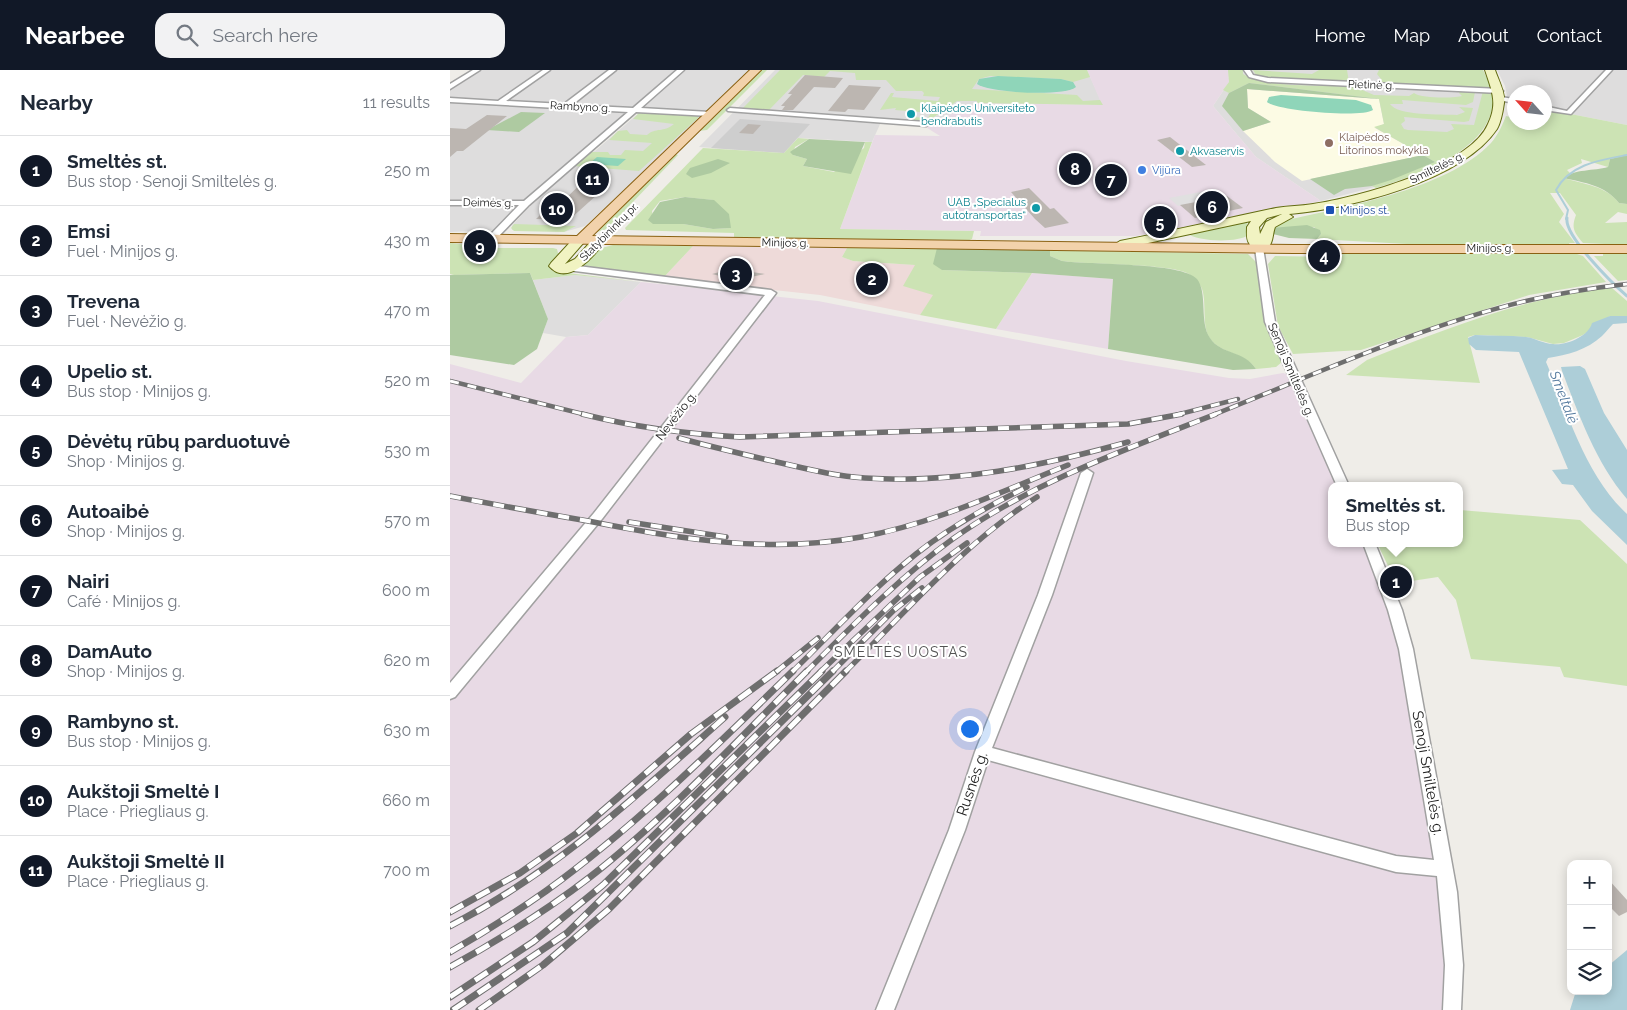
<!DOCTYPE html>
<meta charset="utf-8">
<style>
body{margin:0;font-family:Raleway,sans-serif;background:#f2f2f3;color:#1f2937}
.controls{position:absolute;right:15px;bottom:15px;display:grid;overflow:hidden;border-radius:10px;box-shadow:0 2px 12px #0003}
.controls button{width:45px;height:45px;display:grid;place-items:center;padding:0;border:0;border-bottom:1px solid #e0e1e3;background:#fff;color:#1f2937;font:25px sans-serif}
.compass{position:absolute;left:1057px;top:15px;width:45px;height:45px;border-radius:50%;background:#fff;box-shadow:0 2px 12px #0003;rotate:297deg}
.you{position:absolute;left:519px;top:658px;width:18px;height:18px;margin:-12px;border:4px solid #fff;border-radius:50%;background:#1a73e8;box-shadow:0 0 0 8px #1a73e833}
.badge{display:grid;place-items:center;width:32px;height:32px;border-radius:50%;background:#111827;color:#fff;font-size:16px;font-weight:700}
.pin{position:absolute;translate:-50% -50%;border:2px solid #fff;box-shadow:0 1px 5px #0006}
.popup{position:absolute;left:878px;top:412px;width:135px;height:65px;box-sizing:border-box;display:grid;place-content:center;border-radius:10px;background:#fff;filter:drop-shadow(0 1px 4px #0005);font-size:16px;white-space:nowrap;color:#747a83}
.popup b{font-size:19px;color:#1f2937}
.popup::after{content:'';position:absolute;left:50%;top:100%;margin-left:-10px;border:10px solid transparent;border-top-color:#fff}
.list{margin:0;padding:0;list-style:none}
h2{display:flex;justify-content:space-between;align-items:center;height:65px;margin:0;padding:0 20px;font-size:21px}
h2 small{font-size:16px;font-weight:400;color:#747a83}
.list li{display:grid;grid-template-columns:32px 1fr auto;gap:15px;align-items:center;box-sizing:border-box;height:70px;padding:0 20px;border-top:1px solid #e0e1e3}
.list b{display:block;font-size:19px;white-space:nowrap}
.list p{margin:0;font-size:16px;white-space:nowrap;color:#747a83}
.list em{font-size:16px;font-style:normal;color:#747a83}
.icon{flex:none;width:28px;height:28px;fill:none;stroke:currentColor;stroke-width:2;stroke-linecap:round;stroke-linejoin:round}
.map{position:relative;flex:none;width:1177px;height:940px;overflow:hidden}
header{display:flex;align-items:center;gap:30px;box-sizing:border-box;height:70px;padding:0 25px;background:#111827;color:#fff}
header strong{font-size:24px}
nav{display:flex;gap:28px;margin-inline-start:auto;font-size:18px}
.search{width:350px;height:45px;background:#f2f2f3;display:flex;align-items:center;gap:12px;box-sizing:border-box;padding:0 18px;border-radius:15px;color:#747a83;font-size:19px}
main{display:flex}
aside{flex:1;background:#fff}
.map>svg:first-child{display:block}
.residential{fill:#dedddd}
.commercial{fill:#eedad9}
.industrial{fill:#e8dae5}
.education{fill:#fcfbe4}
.religious{fill:#cecece}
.grass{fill:#cce3b4;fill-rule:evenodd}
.forest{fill:#aecaa1}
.pitch{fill:#8fd5b9}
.parking{fill:#e0e0e0}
.water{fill:#adced8}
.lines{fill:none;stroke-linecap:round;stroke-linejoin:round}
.stream-far1{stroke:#adced8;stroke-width:2}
.stream{stroke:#adced8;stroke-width:3}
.building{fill:#bcb6b1}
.street-casing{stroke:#a1a1a1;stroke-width:3}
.secondary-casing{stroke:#636c12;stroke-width:2}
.primary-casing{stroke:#8a6112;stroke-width:2}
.street{fill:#fff;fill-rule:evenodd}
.secondary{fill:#f1f3c2;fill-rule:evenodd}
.primary{fill:#f2d2ab;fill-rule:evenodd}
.rail-far2-casing{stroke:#6e6e6e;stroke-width:4.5}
.rail-far1-casing{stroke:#6e6e6e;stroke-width:5.5}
.rail-casing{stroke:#6e6e6e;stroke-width:7}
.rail-far2{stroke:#fff;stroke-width:3;stroke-dasharray:9;stroke-linecap:butt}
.rail-far1{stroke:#fff;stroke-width:4;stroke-dasharray:11;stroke-linecap:butt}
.rail{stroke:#fff;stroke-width:5;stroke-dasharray:15;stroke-linecap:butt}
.culture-dot{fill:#0f9aa8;stroke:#fff;stroke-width:2}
.education-dot{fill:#8d6e63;stroke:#fff;stroke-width:2}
.shop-dot{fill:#3f7fe0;stroke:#fff;stroke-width:2}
.transit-dot{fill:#1a4fb4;stroke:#fff;stroke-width:2}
.labels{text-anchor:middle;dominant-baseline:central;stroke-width:4;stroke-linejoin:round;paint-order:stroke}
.far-street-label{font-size:11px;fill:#202020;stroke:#fff}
.far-culture-label{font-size:11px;fill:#0d838f;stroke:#fff;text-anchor:start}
.far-education-label{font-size:11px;fill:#785e54;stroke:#fff;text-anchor:start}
.far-shop-label{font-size:11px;fill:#366cbe;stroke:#fff;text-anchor:start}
.far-transit-label{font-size:11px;fill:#164399;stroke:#fff;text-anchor:start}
.street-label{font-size:12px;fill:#202020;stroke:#fff}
.water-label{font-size:14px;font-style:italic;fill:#547a9e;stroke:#fff}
.neighbourhood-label{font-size:14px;letter-spacing:1px;fill:#535353;stroke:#fff}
.near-street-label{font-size:15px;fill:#202020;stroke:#fff}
</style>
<header>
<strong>Nearbee</strong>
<div class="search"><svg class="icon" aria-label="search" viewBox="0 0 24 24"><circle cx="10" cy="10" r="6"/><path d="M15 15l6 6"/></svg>Search here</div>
<nav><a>Home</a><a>Map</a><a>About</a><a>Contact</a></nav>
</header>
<main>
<aside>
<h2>Nearby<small>11 results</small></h2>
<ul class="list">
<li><span class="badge">1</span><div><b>Smeltės st.</b><p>Bus stop · Senoji Smiltelės g.</p></div><em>250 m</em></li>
<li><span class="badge">2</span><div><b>Emsi</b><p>Fuel · Minijos g.</p></div><em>430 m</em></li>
<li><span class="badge">3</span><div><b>Trevena</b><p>Fuel · Nevėžio g.</p></div><em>470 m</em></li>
<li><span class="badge">4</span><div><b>Upelio st.</b><p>Bus stop · Minijos g.</p></div><em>520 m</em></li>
<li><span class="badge">5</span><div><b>Dėvėtų rūbų parduotuvė</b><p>Shop · Minijos g.</p></div><em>530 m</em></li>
<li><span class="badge">6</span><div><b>Autoaibė</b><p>Shop · Minijos g.</p></div><em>570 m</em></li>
<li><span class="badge">7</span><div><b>Nairi</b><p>Café · Minijos g.</p></div><em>600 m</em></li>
<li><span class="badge">8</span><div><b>DamAuto</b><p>Shop · Minijos g.</p></div><em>620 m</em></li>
<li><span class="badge">9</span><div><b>Rambyno st.</b><p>Bus stop · Minijos g.</p></div><em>630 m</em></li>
<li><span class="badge">10</span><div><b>Aukštoji Smeltė I</b><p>Place · Priegliaus g.</p></div><em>660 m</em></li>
<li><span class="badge">11</span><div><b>Aukštoji Smeltė II</b><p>Place · Priegliaus g.</p></div><em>700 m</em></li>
</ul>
</aside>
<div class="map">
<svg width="1177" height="940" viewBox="0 0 1177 940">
<rect width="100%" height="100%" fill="#efede8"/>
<g class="residential">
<path d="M 30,0 L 95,0 L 48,31 L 0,29 L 0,19 Z"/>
<path d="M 100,0 L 161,0 L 115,34 L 58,31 Z"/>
<path d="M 167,0 L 229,0 L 183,38 L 124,35 Z"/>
<path d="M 235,0 L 303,0 L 260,41 L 252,42 L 192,38 Z"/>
<path d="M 325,0 L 637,0 L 653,35 L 527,33 L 474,56 L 431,52 L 422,72 L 348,68 L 334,83 L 249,77 Z"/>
<path d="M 778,0 L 1033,0 L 1042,19 L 1042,37 L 1032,60 L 1023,71 L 993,91 L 944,112 L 871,131 L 806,87 L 763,36 L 779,12 Z"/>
<path d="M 1047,0 L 1177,0 L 1177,55 L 1095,39 L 1094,22 L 1064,22 L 1064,32 L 1058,31 L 1055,16 Z"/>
<path d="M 0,32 L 179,41 L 75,130 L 0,130 Z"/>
<path d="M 190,42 L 248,45 L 252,48 L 135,156 L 114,162 L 62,160 L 62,156 L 77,139 L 138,84 L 145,81 Z"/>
<path d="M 0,134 L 66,135 L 67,136 L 50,157 L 44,160 L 0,162 Z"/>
<path d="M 125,205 L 191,212 L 138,265 L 116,267 L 93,263 L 98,249 L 83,210 Z"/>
</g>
<path class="commercial" d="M 243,176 L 397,178 L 392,187 L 403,191 L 466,195 L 484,225 L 470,245 L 370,225 L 213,208 Z"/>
<g class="industrial">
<path d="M 637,0 L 778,0 L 779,12 L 763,36 L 806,87 L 871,131 L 686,166 L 530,166 L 531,161 L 390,159 L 425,65 L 490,66 L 474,56 L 527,33 L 652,35 Z"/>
<path d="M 582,203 L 663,209 L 658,279 L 546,259 Z"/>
<path d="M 191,212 L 368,231 L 676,291 L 779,308 L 800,309 L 833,303 L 839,305 L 889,416 L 882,416 L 882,473 L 914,473 L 947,561 L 983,767 L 997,891 L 994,940 L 0,940 L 0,294 L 71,313 L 116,267 L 138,265 Z"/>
</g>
<path class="education" d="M 797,19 L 929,29 L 934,54 L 925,58 L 973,85 L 852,111 L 825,92 L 793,61 L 821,52 L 798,38 Z"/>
<path class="religious" d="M 290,49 L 360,54 L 334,83 L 261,78 Z"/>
<g class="grass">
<path d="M 310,0 L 317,0 L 257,60 L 249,61 Z"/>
<path d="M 330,0 L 637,0 L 640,7 L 623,12 L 611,9 L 540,6 L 529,9 L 522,19 L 627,25 L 633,31 L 650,30 L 653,35 L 527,33 L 527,31 L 507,31 L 481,49 L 459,51 L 462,47 L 478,48 L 481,43 L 445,40 L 446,38 L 430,40 L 441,23 L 444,23 L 442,27 L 488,31 L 490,27 L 473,26 L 474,23 L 472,21 L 446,21 L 436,10 L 406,10 L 405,3 L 380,1 L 374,7 L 353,5 L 319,40 L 292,39 Z"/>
<path d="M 778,0 L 793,0 L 793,4 C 818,19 879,15 909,16 L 910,19 L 924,25 L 959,26 L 964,23 C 972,29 1007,28 1012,26 L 1009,23 L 1010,21 L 1025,22 L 1023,32 L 1016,35 L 952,30 L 953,34 L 940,34 C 948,46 991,44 1007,45 L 1015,42 L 1009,37 L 1023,38 L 1019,51 L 1014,52 L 954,47 L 955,51 L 951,54 L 954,59 L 958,60 L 997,62 L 1004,59 L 1001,54 L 1024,55 L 1033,21 L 1043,23 C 1048,79 967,105 926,118 L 922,116 L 985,92 L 924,57 L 934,54 L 929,29 L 799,13 L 779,23 L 773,20 L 779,12 Z"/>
<path d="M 803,0 L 862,4 L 869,0 L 897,0 L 899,12 L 818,9 L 806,5 Z"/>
<path d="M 929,0 L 1033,0 L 1042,19 L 913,12 L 930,12 L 931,9 L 927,4 Z"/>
<path d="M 1095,39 L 1177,55 L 1177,85 L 1160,89 L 1158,97 L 1131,89 L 1132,93 L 1117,100 L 1120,103 L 1114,108 C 1135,115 1155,115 1169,133 L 1177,134 L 1177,144 L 1168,142 L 1155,153 L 1177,152 L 1177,175 L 1133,173 C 1124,162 1121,158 1126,145 L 1110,123 L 1100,123 L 1114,144 L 1109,152 L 1125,173 L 1119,173 L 1120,175 L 957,174 L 867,169 L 871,164 L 864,157 L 821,158 L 828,152 C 889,138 997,120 1041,73 C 1048,65 1052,56 1056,46 L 1064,48 L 1064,52 L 1094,52 Z"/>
<path d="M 190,42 L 248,45 L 248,48 L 189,101 L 124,96 L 141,82 L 158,82 L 160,85 L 171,85 L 175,80 L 193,81 L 202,73 L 159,70 L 168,61 L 177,60 L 180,64 L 197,65 C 206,57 213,63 224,54 L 183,49 Z"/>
<path d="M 348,68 L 359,69 L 345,77 L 343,85 L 357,89 L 353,96 L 384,102 L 414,78 L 415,72 L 422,72 L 390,159 L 524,161 L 522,169 L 517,171 L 284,168 L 284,163 L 176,160 L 175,158 L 253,78 L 334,83 ZM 235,127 L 263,130 L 281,158 L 263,159 L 233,154 L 204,154 L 202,141 L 210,131 Z"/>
<path d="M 225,84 L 228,85 L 157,159 L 147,162 L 146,161 Z"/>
<path d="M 797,150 L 798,165 C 789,173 746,172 737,163 Z"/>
<path d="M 64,154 L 126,156 L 114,162 L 64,161 L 61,158 Z"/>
<path d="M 0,173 L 20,175 L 19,178 L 103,178 L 107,179 L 108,183 L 112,183 L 100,195 L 102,201 L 191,212 L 125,205 L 83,210 L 80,203 L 4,205 L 0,204 Z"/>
<path d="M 163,175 L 243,176 L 213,208 L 132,197 L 131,195 L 148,179 Z"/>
<path d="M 397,178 L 487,178 L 492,200 L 582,203 L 546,259 L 470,245 L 483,225 L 453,216 L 465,195 L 403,191 L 392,187 Z"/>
<path d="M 600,180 L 798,184 L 806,192 L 815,252 L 832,292 L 826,297 L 806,299 C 794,281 770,285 759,267 C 751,253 758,227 750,215 C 747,212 742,206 739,204 C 721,193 639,195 612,191 L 600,186 Z"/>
<path d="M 906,182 L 1127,184 L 1133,186 L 1156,212 L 1079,225 L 911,280 L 843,284 L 828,256 L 818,194 L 825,186 L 886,187 L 894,185 L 886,184 Z"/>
<path d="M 1153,183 L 1177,184 L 1177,210 L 1168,211 L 1144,186 L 1153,186 Z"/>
<path d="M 1162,218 L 1177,231 L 1177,246 L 1160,246 L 1133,265 L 1114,273 L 1103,274 L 1077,267 L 1025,265 L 1018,267 L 1030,313 L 896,305 L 917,290 C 998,258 1075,227 1162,218 Z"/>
<path d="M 1010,440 L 1130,450 L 1177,494 L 1177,616 L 1114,607 L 1110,597 L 1021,589 L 1006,530 L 988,507 L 955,512 L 944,508 L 927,473 L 1010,473 Z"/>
</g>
<g class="forest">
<path d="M 799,13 L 929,29 L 797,19 L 798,38 L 821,52 L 793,61 L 772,36 L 779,23 Z"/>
<path d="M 71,42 L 95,43 L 69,62 L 37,60 Z"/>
<path d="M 359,69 L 415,72 L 401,104 L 353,96 L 357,89 L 343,85 L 340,82 Z"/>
<path d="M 973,85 L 985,92 L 941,110 L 922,116 L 895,119 L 884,125 L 860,109 Z"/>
<path d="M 1177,85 L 1177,134 L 1169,133 C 1155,115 1135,113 1114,108 C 1124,99 1144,101 1158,97 L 1160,89 Z"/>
<path d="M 268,89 L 280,93 L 261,103 L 242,108 L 236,104 L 240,98 Z"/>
<path d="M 235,127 L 264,130 L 279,144 L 281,158 L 263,159 L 233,154 L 203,154 L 198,150 L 210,132 Z"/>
<path d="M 857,155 L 870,160 L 871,164 L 867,169 L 839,168 L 823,164 L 821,158 Z"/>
<path d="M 487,178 L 600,180 L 600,186 L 612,191 C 639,195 732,192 747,209 C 758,223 749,252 760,268 C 771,285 794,280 806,299 L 783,300 L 658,279 L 663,209 L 582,203 L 492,200 L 483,194 Z"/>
<path d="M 80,203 L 98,249 L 87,279 L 64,295 L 0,285 L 0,205 Z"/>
</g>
<g class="pitch">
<path d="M 548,6 L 611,9 L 623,12 L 626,17 C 614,27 540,23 527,14 L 529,9 Z"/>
<path d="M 831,25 L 906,30 L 921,35 L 923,40 C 912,48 827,41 817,32 L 819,27 Z"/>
<path d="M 147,87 L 176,89 L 168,96 L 139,94 Z"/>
</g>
<path class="parking" d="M 766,119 L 776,126 L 728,136 L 719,128 Z"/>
<g class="water">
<path d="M 1160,246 L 1177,246 L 1177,253 L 1163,254 C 1159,258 1156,262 1152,266 C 1137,280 1117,285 1098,288 L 1096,292 C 1118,343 1135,405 1177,444 L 1177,475 L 1142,441 L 1123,415 L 1112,414 L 1102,400 L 1118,399 L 1069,282 L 1026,280 L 1019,274 L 1018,268 L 1025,265 C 1042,266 1059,265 1076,267 C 1085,268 1094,274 1103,274 C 1116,276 1139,266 1142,253 Z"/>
<path d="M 1130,296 L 1135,299 L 1154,343 L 1177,380 L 1177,429 C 1146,393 1129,345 1112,301 L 1111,297 Z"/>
<path d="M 1177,880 L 1177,940 L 1120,940 L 1126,921 L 1158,921 L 1158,896 Z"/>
</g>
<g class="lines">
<path class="stream-far1" d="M 1116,149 L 1118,140 L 1106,120 C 1120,94 1150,90 1177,85"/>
<path class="stream" d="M 1117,148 C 1114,166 1163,214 1177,226"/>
</g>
<g class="building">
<path d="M 355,5 L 393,8 L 385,18 L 364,17 L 343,40 L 332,40 L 335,36 L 331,36 L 342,24 L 338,24 Z"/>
<path d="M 399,15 L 431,17 L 414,40 L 398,39 L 395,42 L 378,41 Z"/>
<path d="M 37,45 L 57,46 L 13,81 L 7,81 L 0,87 L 0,58 L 16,59 Z"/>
<path d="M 298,54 L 311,55 L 303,64 L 289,63 Z"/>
<path d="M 720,67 L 756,95 L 742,97 L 707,70 Z"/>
<path d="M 144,101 L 160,102 L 153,109 L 157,110 L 144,122 L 149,123 L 119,150 L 86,149 L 99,136 L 110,134 Z"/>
<path d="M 579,118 L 600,139 L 604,138 L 619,153 L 595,158 L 585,149 L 561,122 Z"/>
<path d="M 777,126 L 793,138 L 745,148 L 730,135 Z"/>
<path d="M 281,199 L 315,204 L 286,210 L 262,204 Z"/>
<path d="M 1158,809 L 1177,830 L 1177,842 L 1169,846 L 1158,835 Z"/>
</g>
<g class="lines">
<defs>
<g id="street">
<path d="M 23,0 L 30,0 L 0,19 L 0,14 Z"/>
<path d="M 93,0 L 100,0 L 56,31 L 114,34 L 159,0 L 166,0 L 122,35 L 183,38 L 227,0 L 234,0 L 191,38 L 260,42 L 263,44 L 260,46 L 186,42 L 79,135 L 44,171 L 38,171 L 38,167 L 69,135 L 0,135 L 0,131 L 74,131 L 178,42 L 0,32 L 0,28 L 48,31 Z"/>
<path d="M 794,0 L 800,0 L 803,5 L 818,8 L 1050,19 L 1053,21 L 1050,23 L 818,12 L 799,7 Z"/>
<path d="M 1156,0 L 1162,0 L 1121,44 L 1094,40 L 1094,36 L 1117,41 Z"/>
<path d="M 1051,27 L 1064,29 L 1064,33 L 1049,30 L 1048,29 Z"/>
<path d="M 280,38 L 476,52 L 479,54 L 476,56 L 278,41 L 277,40 Z"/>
<path d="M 809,175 L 813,178 L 825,252 L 899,416 L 887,416 L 815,252 L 805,178 Z"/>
<path d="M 120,195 L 321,220 L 326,223 L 152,449 L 5,627 L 0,629 L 0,613 L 144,443 L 315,225 L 117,200 L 117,196 Z"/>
<path d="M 637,399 L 643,403 L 602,525 L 542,678 L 946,786 L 984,790 L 949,579 L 938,540 L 913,473 L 925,473 L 952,540 L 963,579 L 1007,822 L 1013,895 L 1011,940 L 993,940 L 995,895 L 987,806 L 946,802 L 538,690 L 515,760 L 444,940 L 426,940 L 499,760 L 525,682 L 588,525 L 631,403 Z"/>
</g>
<g id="secondary">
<path d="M 1035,0 L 1045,0 C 1048,9 1056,24 1054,33 C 1053,40 1051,52 1047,59 C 1012,111 899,139 839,144 L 843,147 L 825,157 C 823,162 823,169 821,173 C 815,184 804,184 799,173 C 796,169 797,162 797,157 L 801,151 L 670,179 L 664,175 L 670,171 C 722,161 774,149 826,138 C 838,136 851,136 863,134 C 906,128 1020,97 1038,54 C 1048,33 1042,21 1035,0 ZM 832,144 L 816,152 L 810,164 L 809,157 L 817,148 Z"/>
<path d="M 129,167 L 135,171 L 115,194 L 125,189 L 144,168 L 149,167 L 155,171 C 145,185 118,218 99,196 L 101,193 L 124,168 Z"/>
</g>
<path id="primary" d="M 300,0 L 311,0 L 142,166 L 844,175 L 1177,175 L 1177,183 L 844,183 L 0,172 L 0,164 L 127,166 Z"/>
</defs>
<use href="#street" class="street-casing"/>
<use href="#secondary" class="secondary-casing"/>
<use href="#primary" class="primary-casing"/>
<use href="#street" class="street"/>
<use href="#secondary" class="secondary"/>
<use href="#primary" class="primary"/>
<defs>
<g id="rail-far2">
<path d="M 0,311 L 137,345"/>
<path d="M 726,345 L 788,329"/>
<path d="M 763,345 C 866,304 968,257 1076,231 C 1110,223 1143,218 1177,214"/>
</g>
<g id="rail-far1">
<path d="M 132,344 C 184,357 236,364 290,367 L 678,354 L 732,344"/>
<path d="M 229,368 C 258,376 288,383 318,390 C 350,397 382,406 415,408 C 505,414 592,396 678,372"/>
<path d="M 0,426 C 46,435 92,443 138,451 C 229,469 319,484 411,467 C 483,454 550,422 618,395"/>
<path d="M 179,452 L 276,467"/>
<path d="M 326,602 L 368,568"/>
<path d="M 342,602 C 383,562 421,520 466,484 C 500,457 538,436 577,417"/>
<path d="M 356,602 C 403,555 450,507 504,468 C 583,412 677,379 766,344"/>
<path d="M 370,602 L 470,507 L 517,473"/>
<path d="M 382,602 L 444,540 L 472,518"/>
<path d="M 395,602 C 456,542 514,473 587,427"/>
</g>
<g id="rail">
<path d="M 0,842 L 70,803 L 127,763 L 241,664 L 327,601"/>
<path d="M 0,856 C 108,800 185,727 275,647"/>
<path d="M 0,882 C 33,863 65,843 96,821 C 186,756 264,678 343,601"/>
<path d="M 0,897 C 49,870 96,841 140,807 C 218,746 287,671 357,601"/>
<path d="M 0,927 L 83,872 L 153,815 L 372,601"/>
<path d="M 3,940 L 117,863 L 383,601"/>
<path d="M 29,940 L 93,895 L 159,839 L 396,601"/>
</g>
</defs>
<use href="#rail-far2" class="rail-far2-casing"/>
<use href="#rail-far1" class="rail-far1-casing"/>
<use href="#rail" class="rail-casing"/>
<use href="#rail-far2" class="rail-far2"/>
<use href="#rail-far1" class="rail-far1"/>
<use href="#rail" class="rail"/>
</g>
<g class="culture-dot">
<circle cx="461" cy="44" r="5"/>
<circle cx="730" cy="81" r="5"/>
<circle cx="586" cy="138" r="5"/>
</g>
<circle class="education-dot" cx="879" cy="73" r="5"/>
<circle class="shop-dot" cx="692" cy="100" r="5"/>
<rect class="transit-dot" x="875" y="135" width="10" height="10" rx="2.5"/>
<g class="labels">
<g class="far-street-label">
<text transform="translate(921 15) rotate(2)">Pietinė g.</text>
<text transform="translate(130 37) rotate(3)">Rambyno g.</text>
<text transform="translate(987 98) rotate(-26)">Smiltelės g.</text>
<text transform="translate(38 133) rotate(1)">Deimės g.</text>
<text transform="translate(159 162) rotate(-45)">Statybininkų pr.</text>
<text transform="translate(335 173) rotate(1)">Minijos g.</text>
<text x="1040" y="178">Minijos g.</text>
</g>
<g class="far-culture-label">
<text x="471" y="38">Klaipėdos Universiteto<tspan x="471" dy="13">bendrabutis</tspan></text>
<text x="740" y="81">Akvaservis</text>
<text x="576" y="132" text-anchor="end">UAB „Specialus<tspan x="576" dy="13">autotransportas“</tspan></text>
</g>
<g class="far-education-label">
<text x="889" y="67">Klaipėdos<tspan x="889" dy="13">Litorinos mokykla</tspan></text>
</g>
<g class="far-shop-label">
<text x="702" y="100">Vijūra</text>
</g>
<g class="far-transit-label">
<text x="890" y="140">Minijos st.</text>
</g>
<g class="street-label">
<text transform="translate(841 300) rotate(67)">Senoji Smiltelės g.</text>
<text transform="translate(226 346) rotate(-52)">Nevėžio g.</text>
</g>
<g class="water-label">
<text transform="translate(1114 327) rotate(69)">Smeltalė</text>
</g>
<g class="neighbourhood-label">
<text x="451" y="582">SMELTĖS UOSTAS</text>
</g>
<g class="near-street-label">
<text transform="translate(978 703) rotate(80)">Senoji Smiltelės g.</text>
<text transform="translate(522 714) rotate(-71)">Rusnės g.</text>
</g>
</g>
</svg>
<div class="controls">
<button>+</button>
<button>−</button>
<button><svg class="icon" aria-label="layers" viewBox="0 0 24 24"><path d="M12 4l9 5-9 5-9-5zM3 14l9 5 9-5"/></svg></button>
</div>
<svg class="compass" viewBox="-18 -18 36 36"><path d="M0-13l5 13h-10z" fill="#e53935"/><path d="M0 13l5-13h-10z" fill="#747a83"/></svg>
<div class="you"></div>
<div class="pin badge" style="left:946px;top:512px">1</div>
<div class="popup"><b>Smeltės st.</b>Bus stop</div>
<div class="pin badge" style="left:422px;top:209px">2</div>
<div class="pin badge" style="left:286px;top:204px">3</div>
<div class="pin badge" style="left:874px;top:186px">4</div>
<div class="pin badge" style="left:710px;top:152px">5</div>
<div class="pin badge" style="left:762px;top:137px">6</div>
<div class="pin badge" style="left:661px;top:110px">7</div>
<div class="pin badge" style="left:625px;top:99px">8</div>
<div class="pin badge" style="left:30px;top:176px">9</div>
<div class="pin badge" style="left:107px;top:139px">10</div>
<div class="pin badge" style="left:143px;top:109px">11</div>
</div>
</main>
